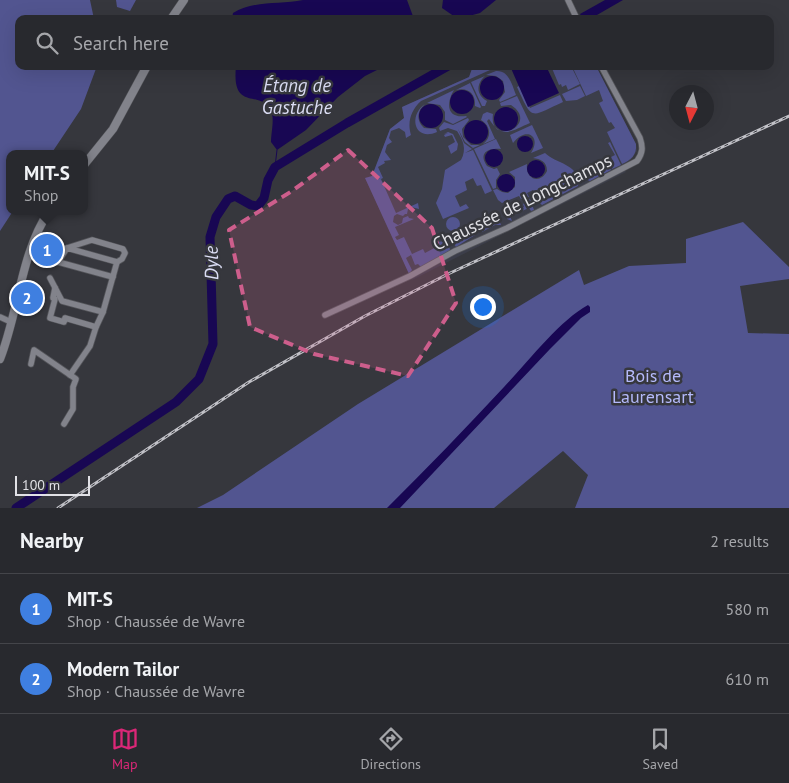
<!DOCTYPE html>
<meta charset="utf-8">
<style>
body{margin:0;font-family:"PT Sans",sans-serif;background:#303136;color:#f1f3f6}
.compass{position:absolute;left:669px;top:85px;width:45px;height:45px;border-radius:50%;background:#28292e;box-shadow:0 5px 20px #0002;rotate:186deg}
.scale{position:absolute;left:15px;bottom:12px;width:75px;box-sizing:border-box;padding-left:5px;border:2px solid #e1e1e6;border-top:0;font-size:14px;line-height:18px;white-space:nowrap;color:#e1e1e6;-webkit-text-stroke:4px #36373d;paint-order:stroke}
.you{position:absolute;left:482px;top:306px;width:18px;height:18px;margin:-12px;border:4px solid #fff;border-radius:50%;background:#1a73e8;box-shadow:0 0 0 8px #1a73e833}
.badge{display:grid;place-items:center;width:32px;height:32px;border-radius:50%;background:#db2777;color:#fff;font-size:16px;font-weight:700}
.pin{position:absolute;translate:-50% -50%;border:2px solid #fff;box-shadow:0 1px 5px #0006}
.popup{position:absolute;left:6px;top:150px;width:82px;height:65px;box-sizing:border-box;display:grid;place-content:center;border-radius:10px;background:#28292e;filter:drop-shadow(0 1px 4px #0005);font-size:16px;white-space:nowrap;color:#a5a6aa}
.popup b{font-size:19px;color:#f1f3f6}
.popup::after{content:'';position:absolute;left:50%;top:100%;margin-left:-10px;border:10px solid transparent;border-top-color:#28292e}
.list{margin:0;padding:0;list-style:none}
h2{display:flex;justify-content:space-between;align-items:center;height:65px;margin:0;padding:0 20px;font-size:21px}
h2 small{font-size:16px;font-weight:400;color:#a5a6aa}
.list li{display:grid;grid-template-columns:32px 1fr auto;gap:15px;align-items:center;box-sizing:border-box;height:70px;padding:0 20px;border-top:1px solid #44454a}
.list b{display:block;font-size:19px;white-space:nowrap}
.list p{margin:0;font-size:16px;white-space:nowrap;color:#a5a6aa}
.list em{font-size:16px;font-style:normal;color:#a5a6aa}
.icon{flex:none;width:28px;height:28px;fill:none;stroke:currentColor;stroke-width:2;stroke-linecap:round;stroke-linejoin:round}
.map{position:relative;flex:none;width:789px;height:508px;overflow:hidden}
.search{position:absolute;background:#28292e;box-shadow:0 5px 20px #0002;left:15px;right:15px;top:15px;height:55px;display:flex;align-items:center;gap:12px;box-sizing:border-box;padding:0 18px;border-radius:10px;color:#a5a6aa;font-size:19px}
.sheet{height:205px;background:#28292e}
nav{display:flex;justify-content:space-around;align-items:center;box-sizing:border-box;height:70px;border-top:1px solid #44454a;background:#28292e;font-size:14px;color:#a5a6aa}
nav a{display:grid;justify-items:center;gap:2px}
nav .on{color:#db2777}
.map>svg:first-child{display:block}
.built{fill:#3c3e4a}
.green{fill:#525590}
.water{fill:#180753}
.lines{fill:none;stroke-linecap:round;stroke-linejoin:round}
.stream{stroke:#180753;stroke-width:1}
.river{stroke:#180753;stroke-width:9}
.minor-casing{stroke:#54555a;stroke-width:7}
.secondary-casing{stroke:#54555a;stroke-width:9}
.minor{stroke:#82838b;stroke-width:5.5}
.secondary{stroke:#82838b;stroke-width:8}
.rail-casing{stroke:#c1c1c7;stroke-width:3}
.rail{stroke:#36373d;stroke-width:1;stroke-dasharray:4;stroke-linecap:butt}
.marked{fill:#cd5e8c;fill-opacity:0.2;stroke:#cd5e8c;stroke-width:4;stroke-dasharray:10 6;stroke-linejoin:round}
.labels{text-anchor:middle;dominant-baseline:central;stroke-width:5;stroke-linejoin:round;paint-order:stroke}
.street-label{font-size:18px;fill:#e1e1e6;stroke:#36373d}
.park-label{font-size:18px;fill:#b5bafb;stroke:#36373d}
.water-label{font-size:19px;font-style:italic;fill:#dbddf4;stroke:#36373d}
</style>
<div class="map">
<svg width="789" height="508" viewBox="0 0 789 508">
<rect width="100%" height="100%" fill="#36373d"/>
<path class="built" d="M 473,66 L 596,66 L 636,144 L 637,151 L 631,160 L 622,165 L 626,172 L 412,280 L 365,178 L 372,176 L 390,129 L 404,118 L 402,107 L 469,77 Z"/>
<g class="green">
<path d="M 0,0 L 90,0 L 94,19 L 19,19 L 19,66 L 97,66 L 81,109 L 51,154 L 10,154 L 10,211 L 13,211 L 0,231 Z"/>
<path d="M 116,0 L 136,0 L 130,11 L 117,7 Z"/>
<path d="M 473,66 L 488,66 L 490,70 L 421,101 C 411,110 407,122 411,135 L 406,138 L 405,132 L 399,128 L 391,131 L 389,138 L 392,142 L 387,145 L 385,152 L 391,160 L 384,161 L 385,163 L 378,167 L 383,178 L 381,179 L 396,213 L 418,203 L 419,209 L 411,207 L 408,209 L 407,214 L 405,214 L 403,216 L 397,214 L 394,216 L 393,222 L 398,225 L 402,223 L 403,218 L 408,216 L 409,218 L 414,219 L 395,227 L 399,235 L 395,237 L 397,240 L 404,237 L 412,254 L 423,249 L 425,253 L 438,246 L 437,242 C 444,240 450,243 450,251 L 421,267 L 418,264 L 415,265 L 411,255 L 406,258 L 412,270 L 409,274 L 365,178 L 372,176 L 390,129 L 404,118 L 402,107 L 469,77 Z"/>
<path d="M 551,66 L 571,66 L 580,84 L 568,90 L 566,85 L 562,87 L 561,84 L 559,85 Z"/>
<path d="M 572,66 L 596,66 L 636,144 C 637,155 631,160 622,164 L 607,132 L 615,128 L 611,122 L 609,123 L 599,103 L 603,101 L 599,90 L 586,96 Z"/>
<path d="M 496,71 C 509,70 512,85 516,95 L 500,102 L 499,100 L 505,92 L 503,81 L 496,76 L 486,75 Z"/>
<path d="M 485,76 C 477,83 475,94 487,101 L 485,106 L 482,106 L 471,82 Z"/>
<path d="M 470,83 L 481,107 L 480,108 L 475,106 C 476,94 468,87 456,90 Z"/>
<path d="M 519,86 L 530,108 L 560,95 L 563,102 C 530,117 533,122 517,87 Z"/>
<path d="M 580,86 L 585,96 L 577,100 L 566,101 L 562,94 Z"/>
<path d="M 454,90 C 447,101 445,119 466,116 L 467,117 L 453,124 L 445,120 L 445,112 L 440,105 L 427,103 Z"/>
<path d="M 517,96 L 530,123 C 511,131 502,140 489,119 L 487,121 L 495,139 L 483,144 C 492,137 491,126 481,120 L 483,114 L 487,112 L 493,114 C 488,148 541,125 511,105 L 501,106 L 500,103 Z"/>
<path d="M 426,103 C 418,110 415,119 424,128 L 436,129 L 437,132 C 415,142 407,116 426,103 Z"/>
<path d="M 468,118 L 469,120 L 462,129 L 463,137 L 471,145 L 480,145 L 473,148 L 465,142 L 458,129 L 464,143 L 472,149 L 465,153 L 473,150 L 492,191 L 485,194 L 481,185 L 477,186 L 473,178 L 465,182 L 467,190 L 455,196 L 460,207 L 466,204 L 469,208 L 443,219 L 436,203 L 442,189 L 445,170 L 461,160 C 467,149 463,140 457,131 L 448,128 L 440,131 L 439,128 L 444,122 L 453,125 Z"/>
<path d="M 532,125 L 543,148 L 531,153 C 542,136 526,126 513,143 L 510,135 Z"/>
<path d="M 448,132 L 453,134 L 458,144 L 457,150 L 451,154 L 448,146 L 455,142 L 452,135 L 445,137 L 444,135 L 448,133 L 444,134 Z"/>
<path d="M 496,139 L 501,149 C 491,148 477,151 487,166 L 494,169 L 497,168 L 500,174 L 496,180 L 496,188 L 493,189 L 474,149 Z"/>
<path d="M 610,142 L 621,165 L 612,169 L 609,163 L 613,161 L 611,157 L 615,155 L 608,143 Z"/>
<path d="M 545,153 C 556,164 581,164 578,186 L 542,205 L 539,202 L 542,200 L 540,196 L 537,197 L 533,190 L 527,193 L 529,197 L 521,199 L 519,196 L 502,203 L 498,200 L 493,190 L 497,189 L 502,192 L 508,193 L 515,187 L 515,177 L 509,172 L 527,164 C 525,179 540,185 547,171 C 547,161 540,159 533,158 Z"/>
<path d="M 606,163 L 608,163 L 611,170 L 590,181 L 585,179 L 581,172 L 586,172 Z"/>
<path d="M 530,199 L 534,210 L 531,211 L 529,208 L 510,216 L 512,221 L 507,219 L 505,212 L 507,215 L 524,207 L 523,204 Z"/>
<path d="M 498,217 L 501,225 L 495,225 L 482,232 L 479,226 Z"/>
<circle cx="453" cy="224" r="7"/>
<path d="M 743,222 L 789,267 L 789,279 L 740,286 L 748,333 L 789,334 L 789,508 L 575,508 L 588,475 L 563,451 L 494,508 L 197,508 L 223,495 L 358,404 L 579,270 L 584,285 L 629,266 L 686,263 L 686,239 Z"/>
<path d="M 477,224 L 481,232 L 479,229 L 474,231 L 475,235 L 456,247 L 454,244 L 453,235 Z"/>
</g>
<g class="water">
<path d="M 303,0 L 407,0 L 414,19 L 232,19 L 233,13 C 253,0 280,5 303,0 Z"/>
<path d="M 443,0 L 496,0 L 480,13 L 458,19 L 442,8 Z"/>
<path d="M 605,0 L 623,0 L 590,19 L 583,19 L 580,14 Z"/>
<path d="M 236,66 L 385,66 L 365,76 L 338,97 L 306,130 L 277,150 L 271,142 C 271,134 274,121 272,114 C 263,86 231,115 236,66 Z"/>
<path d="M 510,66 L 546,66 L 559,93 L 528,107 Z"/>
<circle cx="492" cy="88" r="12"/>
<circle cx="462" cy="102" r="12"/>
<circle cx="431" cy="116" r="12"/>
<circle cx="506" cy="119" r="12"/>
<circle cx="476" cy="132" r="12"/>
<circle cx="525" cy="144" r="8"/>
<circle cx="494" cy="158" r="9"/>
<circle cx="536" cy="169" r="9"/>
<circle cx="506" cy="183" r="9"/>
<path d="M 588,305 L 590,307 L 590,312 L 581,318 L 550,349 L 400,508 L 387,508 C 427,468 466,428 504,387 C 527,363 560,320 588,305 Z"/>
</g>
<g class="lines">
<path class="stream" d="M 275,167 L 277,150"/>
<path class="river" d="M 16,508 L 176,402 L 199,379 L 213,344 L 210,237 L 216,217 L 228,199 L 235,196 L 251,205 L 258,206 L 264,198 L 268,180 L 275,167 L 347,123 L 448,66"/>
<defs>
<g id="minor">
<path d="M 568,0 L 577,19"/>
<path d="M 67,248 L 92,240 L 123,249 L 125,253 L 122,259 L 117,262"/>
<path d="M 29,254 L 113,277"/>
<path d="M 58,262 L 67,248 L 117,262 L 103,312 L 96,327 L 90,346 L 70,375"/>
<path d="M 50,278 L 62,301 L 103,312"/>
<path d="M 55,288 L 53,298 L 55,299 L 50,318 L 64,322 L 65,318 L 96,327"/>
<path d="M 325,315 L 410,276 L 455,251 L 507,228 L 637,161 C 643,153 643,147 640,138 L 601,66"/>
<path d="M 0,317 L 11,322"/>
<path d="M 31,364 L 34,350 L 76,379 L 73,387 L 73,409 L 64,424"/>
</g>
<g id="secondary">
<path d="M 171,19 L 184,0"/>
<path d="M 84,165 L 113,129 L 147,66"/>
<path d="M 0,359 C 19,311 20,255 49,211"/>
</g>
</defs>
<use href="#minor" class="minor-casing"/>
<use href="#secondary" class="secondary-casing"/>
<use href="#minor" class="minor"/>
<use href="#secondary" class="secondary"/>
<defs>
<path id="rail" d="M 58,508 L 249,382 L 365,316 L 448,274 L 789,116"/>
</defs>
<use href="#rail" class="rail-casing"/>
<use href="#rail" class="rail"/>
</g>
<path class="marked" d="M 348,150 L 432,228 L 456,303 L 408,376 L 314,354 L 250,327 L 229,230 L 292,191 Z"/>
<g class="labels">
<g class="street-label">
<text transform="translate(522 202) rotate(-26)">Chaussée de Longchamps</text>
</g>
<g class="park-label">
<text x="653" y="375">Bois de<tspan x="653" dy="21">Laurensart</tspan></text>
</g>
<g class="water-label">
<text x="297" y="85">Étang de<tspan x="297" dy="22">Gastuche</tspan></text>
<text transform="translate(211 263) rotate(-91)">Dyle</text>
</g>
</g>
</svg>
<svg class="compass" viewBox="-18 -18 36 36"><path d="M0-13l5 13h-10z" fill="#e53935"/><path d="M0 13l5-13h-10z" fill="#a5a6aa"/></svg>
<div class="scale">100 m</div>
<div class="you"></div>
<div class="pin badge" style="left:47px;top:250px;background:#3f7fe0">1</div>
<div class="popup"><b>MIT-S</b>Shop</div>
<div class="pin badge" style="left:27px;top:298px;background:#3f7fe0">2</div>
<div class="search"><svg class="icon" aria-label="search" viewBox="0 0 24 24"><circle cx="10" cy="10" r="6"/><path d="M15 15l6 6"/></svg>Search here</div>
</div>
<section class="sheet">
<h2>Nearby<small>2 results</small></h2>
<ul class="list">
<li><span class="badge" style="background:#3f7fe0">1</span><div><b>MIT-S</b><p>Shop · Chaussée de Wavre</p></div><em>580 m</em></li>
<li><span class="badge" style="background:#3f7fe0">2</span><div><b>Modern Tailor</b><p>Shop · Chaussée de Wavre</p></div><em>610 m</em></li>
</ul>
</section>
<nav>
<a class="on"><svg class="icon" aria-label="map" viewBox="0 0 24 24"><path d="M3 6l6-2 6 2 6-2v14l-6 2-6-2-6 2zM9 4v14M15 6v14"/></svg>Map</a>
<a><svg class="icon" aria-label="directions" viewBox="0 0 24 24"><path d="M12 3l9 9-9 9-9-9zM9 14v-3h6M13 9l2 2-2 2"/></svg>Directions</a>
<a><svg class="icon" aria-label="saved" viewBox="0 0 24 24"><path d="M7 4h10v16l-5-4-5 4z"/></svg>Saved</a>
</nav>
